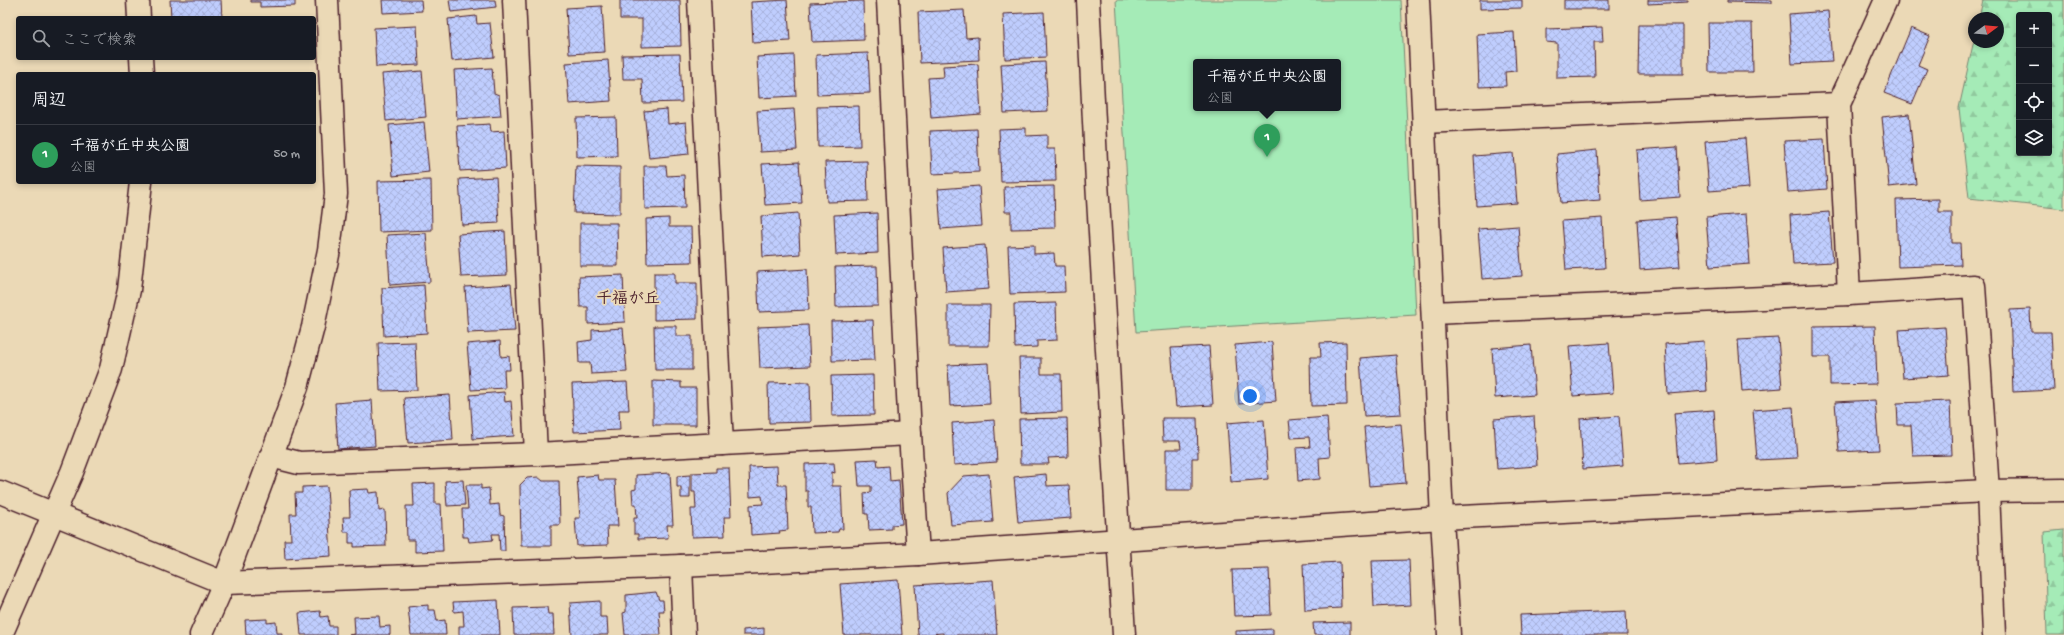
<!DOCTYPE html>
<html lang="ja">
<meta charset="utf-8">
<style>
body{margin:0;font-family:"Gochi Hand","Klee One",sans-serif;background:#242831;color:#f1f3f6}
.controls{position:absolute;right:12px;top:12px;display:grid;overflow:hidden;border-radius:4px;box-shadow:0 2px 6px #0003}
.controls button{width:36px;height:36px;display:grid;place-items:center;padding:0;border:0;border-bottom:1px solid #363941;background:#171b24;color:#f1f3f6;font:20px sans-serif}
.compass{position:absolute;left:1968px;top:12px;width:36px;height:36px;border-radius:50%;background:#171b24;box-shadow:0 2px 6px #0003;rotate:74deg}
.you{position:absolute;left:1250px;top:396px;width:14px;height:14px;margin:-10px;border:3px solid #fff;border-radius:50%;background:#1a73e8;box-shadow:0 0 0 6px #1a73e833}
.badge{display:grid;place-items:center;width:26px;height:26px;border-radius:50%;background:#0f766e;color:#fff;font-size:13px;font-weight:700}
.pin{position:absolute;translate:-50% -33px;filter:drop-shadow(0 1px 2px #0008)}
.pin::after{content:'';position:absolute;top:21px;width:14px;height:12px;background:inherit;clip-path:polygon(0 0,100% 0,50% 100%)}
.popup{position:absolute;left:1193px;top:59px;width:148px;height:52px;box-sizing:border-box;display:grid;place-content:center;border-radius:4px;background:#171b24;filter:drop-shadow(0 1px 3px #0005);font-size:13px;white-space:nowrap;color:#9ea1a6}
.popup b{font-size:15px;color:#f1f3f6}
.popup::after{content:'';position:absolute;left:50%;top:100%;margin-left:-8px;border:8px solid transparent;border-top-color:#171b24}
.list{margin:0;padding:0;list-style:none}
h2{display:flex;justify-content:space-between;align-items:center;height:52px;margin:0;padding:0 16px;font-size:17px}
h2 small{font-size:13px;font-weight:400;color:#9ea1a6}
.list li{display:grid;grid-template-columns:26px 1fr auto;gap:12px;align-items:center;box-sizing:border-box;height:60px;padding:0 16px;border-top:1px solid #363941}
.list b{display:block;font-size:15px;white-space:nowrap}
.list p{margin:0;font-size:13px;white-space:nowrap;color:#9ea1a6}
.list em{font-size:13px;font-style:normal;color:#9ea1a6}
.icon{flex:none;width:22px;height:22px;fill:none;stroke:currentColor;stroke-width:2;stroke-linecap:round;stroke-linejoin:round}
.map{position:relative;flex:none;width:2064px;height:635px;overflow:hidden}
.search{position:absolute;background:#171b24;box-shadow:0 2px 6px #0003;left:16px;top:16px;width:300px;height:44px;display:flex;align-items:center;gap:10px;box-sizing:border-box;padding:0 14px;border-radius:4px;color:#9ea1a6;font-size:15px}
.panel{position:absolute;background:#171b24;box-shadow:0 2px 6px #0003;left:16px;top:72px;width:300px;height:112px;border-radius:4px}
.map>svg:first-child{display:block}
.green{fill:#a5ebb7;stroke:#788571;fill-rule:evenodd}
.forest{fill:url(#forest-firs);stroke:#788571;fill-rule:evenodd}
.building{fill:url(#building-cross-hatch);stroke:#4a1f2b}
.lines{fill:none;stroke-linecap:round;stroke-linejoin:round}
.street-casing{stroke:#4a1f2b;stroke-width:25}
.secondary-casing{stroke:#4a1f2b;stroke-width:25}
.street{stroke:#ebd9b6;stroke-width:22}
.secondary{stroke:#ebd9b6;stroke-width:22}
.labels{text-anchor:middle;dominant-baseline:central;stroke-width:3.5;stroke-linejoin:round;paint-order:stroke}
.quarter-label{font-size:16px;font-weight:bold;fill:#4a1f2b;stroke:#ebd9b6}
</style>
<div class="map">
<svg width="2064" height="635" viewBox="0 0 2064 635">
<defs>
<pattern id="forest-firs" width="22" height="20" patternUnits="userSpaceOnUse"><rect width="22" height="20" fill="#a5ebb7"/><path d="M5 1l3.5 6h-7zM16 11l3.5 6h-7z" fill="#90c99e"/></pattern>
<pattern id="building-cross-hatch" width="8" height="8" patternUnits="userSpaceOnUse"><rect width="8" height="8" fill="#bfcdfe"/><path d="M0 0l8 8M0 8l8-8" fill="none" stroke="#a6b0da"/></pattern>
</defs>
<rect width="100%" height="100%" fill="#ebd9b6"/>
<filter id="ink" filterUnits="userSpaceOnUse"><feTurbulence type="fractalNoise" baseFrequency=".025" numOctaves="2"/><feDisplacementMap in="SourceGraphic" scale="8" xChannelSelector="R" yChannelSelector="G"/><feConvolveMatrix kernelMatrix="1 2 1 2 8 2 1 2 1" color-interpolation-filters="sRGB"/></filter>
<g filter="url(#ink)">
<path class="green" d="M 1116,0 L 1401,0 L 1416,315 L 1136,332 ZM 1196,62 L 1338,62 L 1338,108 L 1196,108 Z"/>
<g class="forest">
<path d="M 1983,0 L 2064,0 L 2064,209 L 1969,198 L 1959,108 L 1974,40 L 1974,42 L 1998,42 L 1998,18 L 1979,18 ZM 2019,15 L 2049,15 L 2049,153 L 2019,153 Z"/>
<path d="M 2064,530 L 2064,635 L 2047,635 L 2044,532 Z"/>
</g>
<g class="building">
<path d="M 170,0 L 221,0 L 222,18 L 171,18 Z"/>
<path d="M 251,0 L 295,0 L 295,6 L 260,7 L 260,2 L 251,2 Z"/>
<path d="M 382,0 L 421,0 L 422,11 L 383,13 Z"/>
<path d="M 449,0 L 495,0 L 496,7 L 451,12 Z"/>
<path d="M 620,0 L 680,0 L 681,46 L 642,47 L 642,19 L 620,19 Z"/>
<path d="M 787,0 L 790,41 L 753,43 L 751,2 Z"/>
<path d="M 1480,0 L 1522,0 L 1522,8 L 1480,9 Z"/>
<rect x="1564" y="0" width="45" height="9"/>
<path d="M 1648,0 L 1688,0 L 1688,2 L 1648,4 Z"/>
<path d="M 1727,0 L 1772,0 L 1772,3 L 1727,2 Z"/>
<path d="M 863,1 L 864,40 L 812,42 L 810,3 Z"/>
<path d="M 602,6 L 605,52 L 569,54 L 566,8 Z"/>
<path d="M 964,10 L 966,38 L 978,37 L 979,60 L 920,63 L 918,12 Z"/>
<path d="M 1828,11 L 1832,62 L 1792,64 L 1789,14 Z"/>
<path d="M 1044,12 L 1046,57 L 1005,59 L 1003,14 Z"/>
<path d="M 476,16 L 477,24 L 490,23 L 494,57 L 452,61 L 448,19 Z"/>
<path d="M 1708,23 L 1752,23 L 1753,72 L 1709,72 Z"/>
<path d="M 1639,25 L 1683,25 L 1683,74 L 1638,74 Z"/>
<path d="M 417,26 L 419,65 L 376,67 L 374,28 Z"/>
<path d="M 1602,27 L 1603,42 L 1594,42 L 1595,77 L 1557,78 L 1557,43 L 1546,42 L 1546,29 Z"/>
<path d="M 1911,28 L 1930,36 L 1918,65 L 1927,69 L 1912,104 L 1884,93 Z"/>
<path d="M 1514,32 L 1516,71 L 1505,72 L 1506,86 L 1479,87 L 1477,34 Z"/>
<path d="M 868,53 L 870,93 L 817,95 L 816,55 Z"/>
<path d="M 680,54 L 682,102 L 643,103 L 642,79 L 623,79 L 622,55 Z"/>
<path d="M 794,55 L 796,96 L 759,98 L 757,57 Z"/>
<path d="M 608,60 L 611,101 L 569,104 L 566,63 Z"/>
<path d="M 1045,62 L 1048,111 L 1004,113 L 1001,64 Z"/>
<path d="M 978,64 L 981,114 L 931,118 L 928,78 L 944,77 L 943,66 Z"/>
<path d="M 492,68 L 494,93 L 499,95 L 501,116 L 457,119 L 454,70 Z"/>
<path d="M 422,71 L 426,117 L 386,121 L 382,74 Z"/>
<path d="M 859,106 L 860,146 L 818,147 L 817,107 Z"/>
<path d="M 667,109 L 668,124 L 686,122 L 689,154 L 649,158 L 644,111 Z"/>
<path d="M 794,109 L 797,150 L 760,152 L 757,111 Z"/>
<path d="M 1909,114 L 1916,184 L 1889,187 L 1882,117 Z"/>
<path d="M 616,117 L 617,156 L 577,157 L 576,118 Z"/>
<path d="M 424,122 L 429,172 L 393,176 L 389,125 Z"/>
<path d="M 490,124 L 491,132 L 504,131 L 506,168 L 460,171 L 457,126 Z"/>
<path d="M 1026,128 L 1026,136 L 1047,135 L 1047,149 L 1055,149 L 1056,181 L 1001,182 L 999,129 Z"/>
<path d="M 977,129 L 979,172 L 932,174 L 930,131 Z"/>
<path d="M 1745,138 L 1749,188 L 1709,191 L 1705,141 Z"/>
<path d="M 1824,139 L 1827,189 L 1788,192 L 1784,141 Z"/>
<path d="M 1677,147 L 1680,197 L 1640,200 L 1637,150 Z"/>
<path d="M 1597,150 L 1600,200 L 1561,203 L 1557,154 Z"/>
<path d="M 1513,153 L 1517,203 L 1477,206 L 1474,156 Z"/>
<path d="M 867,161 L 868,201 L 827,202 L 825,162 Z"/>
<path d="M 799,162 L 802,203 L 765,205 L 762,164 Z"/>
<path d="M 576,166 L 620,167 L 620,214 L 574,213 Z"/>
<path d="M 644,166 L 666,166 L 667,176 L 684,175 L 685,208 L 645,209 Z"/>
<path d="M 496,177 L 499,223 L 462,225 L 459,179 Z"/>
<path d="M 431,180 L 432,230 L 379,232 L 378,181 Z"/>
<path d="M 979,186 L 982,226 L 941,229 L 938,189 Z"/>
<path d="M 1054,186 L 1055,228 L 1011,229 L 1011,212 L 1005,212 L 1004,187 Z"/>
<path d="M 1939,199 L 1939,212 L 1952,212 L 1952,243 L 1960,243 L 1961,265 L 1898,267 L 1896,200 Z"/>
<path d="M 1829,212 L 1833,262 L 1793,264 L 1790,215 Z"/>
<path d="M 798,213 L 800,254 L 763,257 L 761,216 Z"/>
<path d="M 877,213 L 878,253 L 836,255 L 834,215 Z"/>
<path d="M 1746,214 L 1750,264 L 1710,267 L 1706,217 Z"/>
<path d="M 1676,217 L 1680,267 L 1640,270 L 1637,220 Z"/>
<path d="M 669,218 L 669,227 L 691,227 L 692,262 L 647,263 L 646,219 Z"/>
<path d="M 1602,218 L 1605,268 L 1566,270 L 1562,221 Z"/>
<path d="M 580,223 L 617,223 L 618,266 L 580,266 Z"/>
<path d="M 1518,226 L 1522,276 L 1482,279 L 1478,229 Z"/>
<path d="M 505,231 L 507,275 L 461,277 L 458,234 Z"/>
<path d="M 426,233 L 430,282 L 390,285 L 387,235 Z"/>
<path d="M 985,245 L 989,289 L 946,292 L 943,248 Z"/>
<path d="M 1034,245 L 1034,254 L 1054,253 L 1055,266 L 1064,266 L 1065,292 L 1010,294 L 1008,246 Z"/>
<path d="M 877,266 L 878,306 L 836,307 L 835,267 Z"/>
<path d="M 807,269 L 809,310 L 759,312 L 757,272 Z"/>
<path d="M 654,273 L 675,273 L 675,283 L 697,283 L 697,319 L 654,320 Z"/>
<path d="M 623,275 L 625,322 L 588,324 L 588,307 L 580,307 L 579,277 Z"/>
<path d="M 511,284 L 515,331 L 468,333 L 465,287 Z"/>
<path d="M 424,285 L 427,333 L 384,336 L 382,288 Z"/>
<path d="M 1056,303 L 1057,340 L 1037,341 L 1037,347 L 1015,348 L 1014,304 Z"/>
<path d="M 948,305 L 990,305 L 989,346 L 948,346 Z"/>
<path d="M 2030,309 L 2031,332 L 2051,332 L 2054,390 L 2013,392 L 2010,310 Z"/>
<path d="M 873,320 L 875,360 L 832,361 L 831,321 Z"/>
<path d="M 808,325 L 810,366 L 760,368 L 758,327 Z"/>
<path d="M 654,326 L 676,326 L 676,336 L 692,336 L 692,370 L 655,370 Z"/>
<path d="M 1875,326 L 1877,384 L 1830,385 L 1830,357 L 1813,357 L 1813,327 Z"/>
<path d="M 1945,327 L 1949,375 L 1903,378 L 1899,330 Z"/>
<path d="M 623,328 L 627,372 L 591,374 L 590,363 L 579,363 L 578,342 L 592,340 L 592,330 Z"/>
<path d="M 1778,338 L 1782,388 L 1742,391 L 1738,340 Z"/>
<path d="M 500,341 L 501,357 L 509,356 L 510,370 L 504,370 L 505,388 L 471,390 L 467,344 Z"/>
<path d="M 1704,341 L 1707,391 L 1668,394 L 1665,344 Z"/>
<path d="M 415,342 L 417,390 L 380,391 L 378,343 Z"/>
<path d="M 1272,342 L 1276,401 L 1239,404 L 1235,345 Z"/>
<path d="M 1346,342 L 1347,405 L 1311,406 L 1310,357 L 1321,357 L 1320,343 Z"/>
<path d="M 1609,343 L 1613,393 L 1573,396 L 1569,346 Z"/>
<path d="M 1531,345 L 1535,395 L 1495,398 L 1492,348 Z"/>
<path d="M 1209,346 L 1213,405 L 1176,407 L 1171,348 Z"/>
<path d="M 1396,355 L 1401,414 L 1364,416 L 1360,358 Z"/>
<path d="M 1019,358 L 1041,358 L 1041,374 L 1061,374 L 1062,412 L 1021,414 Z"/>
<path d="M 988,363 L 990,404 L 950,406 L 948,365 Z"/>
<path d="M 873,375 L 874,415 L 832,416 L 831,376 Z"/>
<path d="M 653,381 L 681,382 L 681,388 L 696,388 L 696,425 L 653,425 Z"/>
<path d="M 627,382 L 629,410 L 619,410 L 620,430 L 574,432 L 572,384 Z"/>
<path d="M 810,382 L 811,422 L 769,423 L 768,383 Z"/>
<path d="M 504,392 L 505,402 L 511,401 L 514,436 L 473,439 L 470,395 Z"/>
<path d="M 450,395 L 453,440 L 408,443 L 404,398 Z"/>
<path d="M 372,400 L 375,446 L 338,449 L 335,403 Z"/>
<path d="M 1875,400 L 1879,450 L 1839,452 L 1835,402 Z"/>
<path d="M 1950,401 L 1952,455 L 1913,456 L 1911,425 L 1898,425 L 1897,403 Z"/>
<path d="M 1793,407 L 1797,458 L 1757,460 L 1753,410 Z"/>
<path d="M 1714,410 L 1717,460 L 1678,463 L 1674,413 Z"/>
<path d="M 1534,416 L 1537,466 L 1497,469 L 1494,419 Z"/>
<path d="M 1619,416 L 1623,466 L 1583,469 L 1580,419 Z"/>
<path d="M 1327,417 L 1330,457 L 1319,458 L 1320,479 L 1298,481 L 1296,448 L 1310,447 L 1309,437 L 1291,438 L 1289,420 Z"/>
<path d="M 1067,418 L 1068,457 L 1048,458 L 1049,464 L 1020,464 L 1019,419 Z"/>
<path d="M 1162,418 L 1197,418 L 1198,458 L 1192,458 L 1192,490 L 1166,490 L 1166,449 L 1181,449 L 1180,441 L 1163,441 Z"/>
<path d="M 994,420 L 997,462 L 954,465 L 952,423 Z"/>
<path d="M 1264,420 L 1268,479 L 1231,482 L 1227,423 Z"/>
<path d="M 1401,424 L 1406,483 L 1369,486 L 1364,427 Z"/>
<path d="M 877,459 L 878,467 L 889,466 L 890,481 L 899,480 L 902,524 L 892,525 L 892,529 L 869,530 L 868,514 L 865,514 L 864,493 L 871,492 L 871,486 L 859,486 L 857,460 Z"/>
<path d="M 834,463 L 835,473 L 832,472 L 832,486 L 841,486 L 843,529 L 839,529 L 838,532 L 812,533 L 811,507 L 808,507 L 808,491 L 805,491 L 805,464 Z"/>
<path d="M 777,466 L 778,485 L 786,485 L 788,530 L 779,531 L 780,533 L 751,535 L 750,505 L 763,504 L 762,496 L 750,497 L 749,467 Z"/>
<path d="M 716,468 L 729,468 L 731,517 L 724,517 L 725,536 L 692,537 L 691,509 L 696,509 L 695,492 L 692,492 L 692,473 L 716,472 Z"/>
<path d="M 670,473 L 673,525 L 667,525 L 668,538 L 638,539 L 638,534 L 634,534 L 634,518 L 637,518 L 636,504 L 633,504 L 632,490 L 636,489 L 636,475 Z"/>
<path d="M 989,474 L 993,522 L 951,525 L 948,493 L 964,476 Z"/>
<path d="M 1046,474 L 1047,486 L 1069,485 L 1071,518 L 1018,522 L 1014,477 Z"/>
<path d="M 598,475 L 599,480 L 615,480 L 618,526 L 607,526 L 608,545 L 577,546 L 575,518 L 580,518 L 577,477 Z"/>
<path d="M 690,475 L 690,498 L 681,498 L 681,487 L 677,487 L 677,476 Z"/>
<path d="M 538,477 L 543,481 L 559,481 L 560,525 L 551,525 L 551,546 L 521,546 L 520,485 L 527,478 Z"/>
<path d="M 463,480 L 465,505 L 447,506 L 445,481 Z"/>
<path d="M 435,483 L 435,504 L 441,504 L 443,551 L 415,552 L 415,540 L 407,540 L 406,506 L 414,506 L 413,484 Z"/>
<path d="M 466,485 L 481,485 L 481,489 L 489,488 L 490,505 L 499,504 L 500,515 L 504,516 L 505,551 L 500,551 L 499,534 L 492,534 L 493,540 L 469,542 L 468,537 L 463,537 L 462,509 L 468,509 Z"/>
<path d="M 327,486 L 331,556 L 285,559 L 284,540 L 291,540 L 290,514 L 296,514 L 295,493 L 302,493 L 302,487 Z"/>
<path d="M 368,489 L 369,493 L 378,492 L 379,511 L 385,510 L 386,546 L 354,547 L 354,543 L 349,543 L 349,532 L 344,532 L 343,517 L 350,517 L 349,490 Z"/>
<path d="M 1409,560 L 1411,605 L 1374,607 L 1372,561 Z"/>
<path d="M 1340,562 L 1341,608 L 1305,610 L 1303,564 Z"/>
<path d="M 1269,569 L 1271,615 L 1234,616 L 1232,570 Z"/>
<path d="M 898,580 L 902,635 L 844,635 L 840,584 Z"/>
<path d="M 993,580 L 997,635 L 943,635 L 943,633 L 918,635 L 915,585 Z"/>
<path d="M 656,592 L 659,600 L 663,600 L 664,611 L 659,611 L 661,635 L 625,635 L 623,613 L 626,612 L 626,595 Z"/>
<path d="M 498,600 L 500,635 L 459,635 L 459,626 L 464,626 L 463,611 L 454,612 L 453,602 Z"/>
<path d="M 600,601 L 600,617 L 607,617 L 608,635 L 572,635 L 570,603 Z"/>
<path d="M 428,605 L 428,610 L 435,610 L 437,621 L 445,620 L 446,635 L 411,635 L 408,607 Z"/>
<path d="M 547,607 L 548,614 L 553,614 L 554,635 L 514,635 L 513,608 Z"/>
<path d="M 320,611 L 321,617 L 328,616 L 329,626 L 336,626 L 336,635 L 301,635 L 299,613 Z"/>
<path d="M 1626,611 L 1627,635 L 1521,635 L 1520,615 Z"/>
<path d="M 379,616 L 380,627 L 390,626 L 390,635 L 349,635 L 355,634 L 354,617 Z"/>
<path d="M 267,619 L 267,623 L 276,622 L 277,633 L 282,633 L 282,635 L 246,635 L 245,620 Z"/>
<path d="M 1350,622 L 1350,635 L 1314,635 L 1313,623 Z"/>
<path d="M 764,628 L 764,635 L 743,635 L 743,630 Z"/>
<path d="M 1273,629 L 1273,635 L 1236,635 L 1236,631 Z"/>
</g>
<g class="lines">
<defs>
<g id="street">
<path d="M 138,0 L 139,18"/>
<path d="M 514,0 L 536,454"/>
<path d="M 699,0 L 722,444"/>
<path d="M 888,0 L 910,434 L 918,554"/>
<path d="M 1418,0 L 1442,518 L 1449,635"/>
<path d="M 141,58 L 142,74"/>
<path d="M 1424,122 L 1839,104"/>
<path d="M 1849,294 L 1839,104 L 1886,0"/>
<path d="M 1433,313 L 1849,294 L 1974,286 L 1988,491 L 1994,635"/>
<path d="M 271,456 L 299,463 L 536,454 L 910,434"/>
<path d="M 0,492 L 224,583 L 681,566 L 918,554 L 1442,518 L 1988,491 L 2064,490"/>
<path d="M 681,566 L 684,635"/>
<path d="M 1,635 L 72,472 L 111,369 L 129,290 L 141,182"/>
<path d="M 201,635 L 224,583 L 297,387 L 313,327 L 329,250 L 336,194 L 327,0"/>
</g>
<path id="secondary" d="M 1088,0 L 1097,182 L 1124,635"/>
</defs>
<use href="#street" class="street-casing"/>
<use href="#secondary" class="secondary-casing"/>
<use href="#street" class="street"/>
<use href="#secondary" class="secondary"/>
</g>
</g>
<g class="labels">
<g class="quarter-label">
<text x="628" y="300">千福が丘</text>
</g>
</g>
</svg>
<div class="controls">
<button>+</button>
<button>−</button>
<button><svg class="icon" aria-label="locate" viewBox="0 0 24 24"><circle cx="12" cy="12" r="6"/><path d="M12 2v4M12 18v4M2 12h4M18 12h4"/></svg></button>
<button><svg class="icon" aria-label="layers" viewBox="0 0 24 24"><path d="M12 4l9 5-9 5-9-5zM3 14l9 5 9-5"/></svg></button>
</div>
<svg class="compass" viewBox="-18 -18 36 36"><path d="M0-13l5 13h-10z" fill="#e53935"/><path d="M0 13l5-13h-10z" fill="#9ea1a6"/></svg>
<div class="you"></div>
<div class="pin badge" style="left:1267px;top:157px;background:#2e9e5b">1</div>
<div class="popup"><b>千福が丘中央公園</b>公園</div>
<div class="search"><svg class="icon" aria-label="search" viewBox="0 0 24 24"><circle cx="10" cy="10" r="6"/><path d="M15 15l6 6"/></svg>ここで検索</div>
<section class="panel">
<h2>周辺<small></small></h2>
<ul class="list">
<li><span class="badge" style="background:#2e9e5b">1</span><div><b>千福が丘中央公園</b><p>公園</p></div><em>50 m</em></li>
</ul>
</section>
</div>
